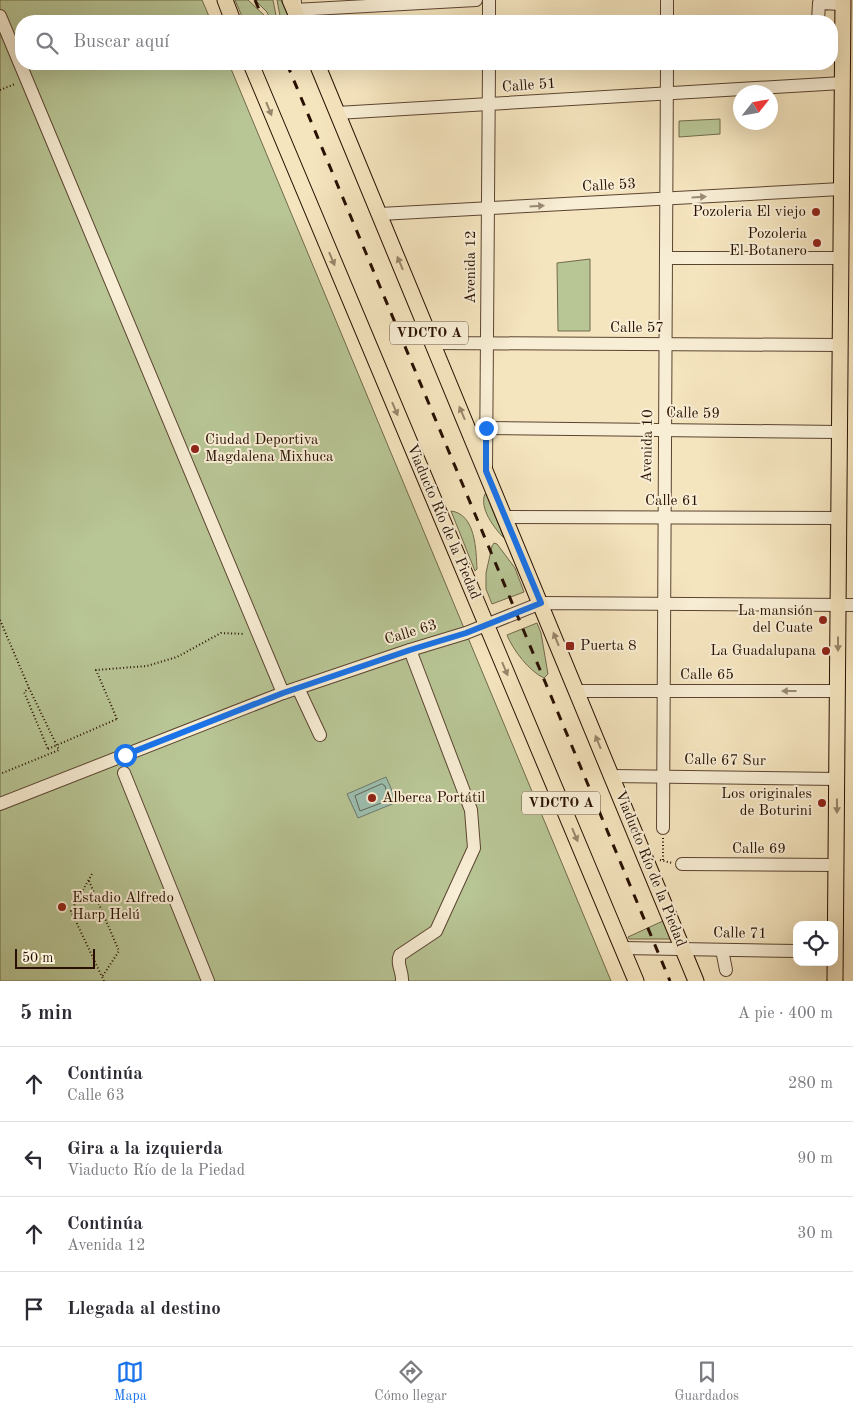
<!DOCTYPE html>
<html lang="es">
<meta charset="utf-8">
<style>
body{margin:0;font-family:"Old Standard TT",serif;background:#f7f7f7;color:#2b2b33}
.controls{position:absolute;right:15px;bottom:15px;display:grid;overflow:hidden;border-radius:10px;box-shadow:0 5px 20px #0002}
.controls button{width:45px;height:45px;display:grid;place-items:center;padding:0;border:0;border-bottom:1px solid #e1e1e2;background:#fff;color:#2b2b33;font:25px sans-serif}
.compass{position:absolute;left:733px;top:85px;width:45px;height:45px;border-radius:50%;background:#fff;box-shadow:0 5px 20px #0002;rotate:59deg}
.scale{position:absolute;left:15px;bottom:12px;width:80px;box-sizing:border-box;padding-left:5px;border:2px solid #280f01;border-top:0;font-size:14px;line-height:18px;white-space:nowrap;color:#280f01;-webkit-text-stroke:4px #f8eed5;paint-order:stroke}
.stop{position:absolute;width:15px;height:15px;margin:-11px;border:4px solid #1a73e8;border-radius:50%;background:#fff}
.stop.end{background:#1a73e8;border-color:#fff;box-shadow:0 1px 5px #0008}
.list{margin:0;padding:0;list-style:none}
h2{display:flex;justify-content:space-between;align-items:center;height:65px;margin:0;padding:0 20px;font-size:21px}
h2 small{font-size:16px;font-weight:400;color:#7c7c81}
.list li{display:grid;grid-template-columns:32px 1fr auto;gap:15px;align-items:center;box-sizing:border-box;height:75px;padding:0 20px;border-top:1px solid #e1e1e2}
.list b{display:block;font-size:19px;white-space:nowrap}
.list p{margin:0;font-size:16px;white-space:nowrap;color:#7c7c81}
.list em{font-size:16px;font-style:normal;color:#7c7c81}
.icon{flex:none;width:28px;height:28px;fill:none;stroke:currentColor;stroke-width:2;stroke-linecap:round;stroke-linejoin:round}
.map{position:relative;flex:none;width:853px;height:981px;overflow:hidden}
.search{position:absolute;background:#fff;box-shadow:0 5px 20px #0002;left:15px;right:15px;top:15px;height:55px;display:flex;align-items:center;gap:12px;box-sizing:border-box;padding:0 18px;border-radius:20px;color:#7c7c81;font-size:19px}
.sheet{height:365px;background:#fff}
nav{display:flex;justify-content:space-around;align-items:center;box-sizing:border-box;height:70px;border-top:1px solid #e1e1e2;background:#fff;font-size:14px;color:#7c7c81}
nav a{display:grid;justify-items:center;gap:2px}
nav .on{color:#1a73e8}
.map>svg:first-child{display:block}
.green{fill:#b8c595;stroke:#706a4b}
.water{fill:#9cbfb0;stroke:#6e796a}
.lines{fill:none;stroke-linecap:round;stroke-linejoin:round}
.shore{stroke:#626758;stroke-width:1}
.minor-casing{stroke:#5b4430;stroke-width:14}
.major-casing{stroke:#280f01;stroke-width:17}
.path{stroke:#280f01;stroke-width:2;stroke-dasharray:1 2.5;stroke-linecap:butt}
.minor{stroke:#f8eed5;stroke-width:12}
.major{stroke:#f5e5bf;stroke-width:15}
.rail{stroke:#280f01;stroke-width:3;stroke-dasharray:9 9;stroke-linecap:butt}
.path-bridge{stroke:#280f01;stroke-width:2;stroke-dasharray:1 2.5;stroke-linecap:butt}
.oneway{fill:#99856a}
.oneway2{fill:#9a8a76}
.route{stroke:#1a73e8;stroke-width:6}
.poi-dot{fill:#8f2418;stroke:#f8eed5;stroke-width:2}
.labels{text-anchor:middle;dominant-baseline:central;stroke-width:4;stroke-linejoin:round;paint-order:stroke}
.shield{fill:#f8eed5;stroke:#665241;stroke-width:1}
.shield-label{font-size:14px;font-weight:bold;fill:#280f01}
.street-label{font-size:15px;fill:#280f01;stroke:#f8eed5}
.poi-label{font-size:15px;fill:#280f01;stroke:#f8eed5;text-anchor:end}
</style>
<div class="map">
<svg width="853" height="981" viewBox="0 0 853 981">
<rect width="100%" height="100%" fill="#f5e5bf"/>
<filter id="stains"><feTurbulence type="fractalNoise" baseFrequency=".004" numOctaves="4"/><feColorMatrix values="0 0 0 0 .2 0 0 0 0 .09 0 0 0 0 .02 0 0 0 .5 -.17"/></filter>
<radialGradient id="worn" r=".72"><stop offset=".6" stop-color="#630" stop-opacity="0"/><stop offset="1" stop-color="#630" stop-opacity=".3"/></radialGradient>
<g class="green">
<path d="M 0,0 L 202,0 L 211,21 L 21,21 L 21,64 L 229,64 L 611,981 L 0,981 Z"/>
<path d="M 235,0 L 248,0 L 264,15 L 267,21 L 244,21 Z"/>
<path d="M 255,0 L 273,0 L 277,21 L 271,21 L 267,12 Z"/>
<path d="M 277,0 L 281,0 L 290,21 L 281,21 Z"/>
<path d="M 720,119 L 720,134 L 679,137 L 679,121 Z"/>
<path d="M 590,259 L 590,331 L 558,331 L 557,263 Z"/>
<path d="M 485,494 L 486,494 L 504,538 C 494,528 479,508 485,494 Z"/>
<path d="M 451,511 C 476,514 476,551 477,569 L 475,571 Z"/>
<path d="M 494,543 L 497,544 L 515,568 L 524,592 L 492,604 L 486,589 L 486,573 L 492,546 Z"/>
<path d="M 537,623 L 541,633 L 548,674 L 544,678 C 529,671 513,650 507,635 Z"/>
<path d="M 665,920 L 673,939 L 629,939 L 628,937 Z"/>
</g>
<path class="water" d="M 386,777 L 397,802 L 358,818 L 347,794 Z"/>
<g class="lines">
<path class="shore" d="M 382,784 L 385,786 L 389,800 L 360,811 L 355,796 Z"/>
<defs>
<g id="minor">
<path d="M 295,2 L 294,10 L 476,0"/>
<path d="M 0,16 L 283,693"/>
<path d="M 489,21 L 489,0"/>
<path d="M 667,21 L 667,0"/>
<path d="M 818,21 L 819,3 L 843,4"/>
<path d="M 832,55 L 842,55"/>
<path d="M 337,113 L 842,83"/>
<path d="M 380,214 L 841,189"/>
<path d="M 666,258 L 841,258"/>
<path d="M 433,343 L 840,345"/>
<path d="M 487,428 L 839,432"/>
<path d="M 486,471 L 489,64"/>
<path d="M 506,517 L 839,518"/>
<path d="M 298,688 L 320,735"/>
<path d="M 577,691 L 837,691"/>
<path d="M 124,773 L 208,981"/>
<path d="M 612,776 L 837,779"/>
<path d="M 0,804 L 283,693 L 410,650 L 466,633 L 541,603 L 853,605"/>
<path d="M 663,828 L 667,64"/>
<path d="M 682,864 L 836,865"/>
<path d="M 623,948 L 797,951"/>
<path d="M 722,950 L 726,970"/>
<path d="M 402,981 C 403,972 396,964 400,955 L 436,931 L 474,848 L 471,810 L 410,650"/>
</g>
<g id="major">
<path d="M 225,0 L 233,21"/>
<path d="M 290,0 L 299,21"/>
<path d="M 251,64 L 636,981"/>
<path d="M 317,64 L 696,981"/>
<path d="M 835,981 L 843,0"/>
</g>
</defs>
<use href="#minor" class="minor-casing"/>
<use href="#major" class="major-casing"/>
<g class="path">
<path d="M 0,90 L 15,84"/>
<path d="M 0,620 L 29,688 L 59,750 L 0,774"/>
<path d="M 29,688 L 24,692 L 48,749"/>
<path d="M 117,719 L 96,670 L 147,666 L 177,657 L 221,633 L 245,634"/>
<path d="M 663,838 L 663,861"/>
<path d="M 660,860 L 672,863"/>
<path d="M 92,874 L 71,911 L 104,981"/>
<path d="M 89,881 L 119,951 L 102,977"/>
</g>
<use href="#minor" class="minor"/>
<use href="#major" class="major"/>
<g class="rail">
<path d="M 255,0 L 264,21"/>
<path d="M 287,64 L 670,981"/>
</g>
<path class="path-bridge" d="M 48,749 L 117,719"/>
</g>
<defs><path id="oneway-solid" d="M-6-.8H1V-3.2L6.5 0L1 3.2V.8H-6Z" transform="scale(1.25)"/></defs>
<g class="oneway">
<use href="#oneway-solid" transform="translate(269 109) rotate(68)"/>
<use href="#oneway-solid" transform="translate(332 259) rotate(67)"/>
<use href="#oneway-solid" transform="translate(400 263) rotate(-113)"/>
<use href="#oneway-solid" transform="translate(395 409) rotate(67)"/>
<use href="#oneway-solid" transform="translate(462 413) rotate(-113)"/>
<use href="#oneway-solid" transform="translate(556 639) rotate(-112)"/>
<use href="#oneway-solid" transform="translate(838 644) rotate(90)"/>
<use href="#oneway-solid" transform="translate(505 669) rotate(67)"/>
<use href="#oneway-solid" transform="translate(598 742) rotate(-112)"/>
<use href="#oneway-solid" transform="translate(837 806) rotate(90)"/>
<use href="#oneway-solid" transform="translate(575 835) rotate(67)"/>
</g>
<g class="oneway2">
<use href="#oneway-solid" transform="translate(699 197) rotate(-3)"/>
<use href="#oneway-solid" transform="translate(537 206) rotate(-3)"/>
<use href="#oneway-solid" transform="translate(789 691) rotate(-180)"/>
</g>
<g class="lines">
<path class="route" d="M 125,755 L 283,693 L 410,650 L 466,633 L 541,603 L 486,471 L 486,428"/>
</g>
<g class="poi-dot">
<circle cx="816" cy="212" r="5"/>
<circle cx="817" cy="243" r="5"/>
<circle cx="195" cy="449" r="5"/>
<circle cx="823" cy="620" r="5"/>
<rect x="565" y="641" width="10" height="10" rx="2.5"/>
<circle cx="826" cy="651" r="5"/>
<circle cx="372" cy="798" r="5"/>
<circle cx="822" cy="803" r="5"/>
<circle cx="62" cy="907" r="5"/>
</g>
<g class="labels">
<g class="shield">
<rect x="390" y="321.5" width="78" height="23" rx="4"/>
<rect x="522" y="791.5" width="78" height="23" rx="4"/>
</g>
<g class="shield-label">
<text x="429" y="333">VDCTO A</text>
<text x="561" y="803">VDCTO A</text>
</g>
<g class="street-label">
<text transform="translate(529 86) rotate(-4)">Calle 51</text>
<text transform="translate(609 186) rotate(-3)">Calle 53</text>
<text transform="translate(471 267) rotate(-90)">Avenida 12</text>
<text x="637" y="328">Calle 57</text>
<text transform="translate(693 414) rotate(1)">Calle 59</text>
<text transform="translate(648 446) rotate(-89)">Avenida 10</text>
<text x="672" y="501">Calle 61</text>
<text transform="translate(443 522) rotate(67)">Viaducto Río de la Piedad</text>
<text transform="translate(411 633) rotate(-17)">Calle 63</text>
<text x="707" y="675">Calle 65</text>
<text transform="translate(725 761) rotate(1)">Calle 67 Sur</text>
<text x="759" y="849">Calle 69</text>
<text transform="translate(650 869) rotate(68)">Viaducto Río de la Piedad</text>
<text transform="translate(740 934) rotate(1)">Calle 71</text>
</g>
<g class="poi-label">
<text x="806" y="212">Pozoleria El viejo</text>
<text x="807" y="234">Pozoleria<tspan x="807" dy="17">El Botanero</tspan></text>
<text x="205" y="440" text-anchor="start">Ciudad Deportiva<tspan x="205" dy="17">Magdalena Mixhuca</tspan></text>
<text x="813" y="611">La mansión<tspan x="813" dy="17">del Cuate</tspan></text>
<text x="580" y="646" text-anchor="start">Puerta 8</text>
<text x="816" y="651">La Guadalupana</text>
<text x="812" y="794">Los originales<tspan x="812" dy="17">de Boturini</tspan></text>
<text x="382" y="798" text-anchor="start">Alberca Portátil</text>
<text x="72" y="898" text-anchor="start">Estadio Alfredo<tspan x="72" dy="17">Harp Helú</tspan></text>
</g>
</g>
<rect width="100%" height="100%" filter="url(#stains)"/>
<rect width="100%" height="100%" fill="url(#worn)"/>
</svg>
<div class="controls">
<button><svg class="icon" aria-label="locate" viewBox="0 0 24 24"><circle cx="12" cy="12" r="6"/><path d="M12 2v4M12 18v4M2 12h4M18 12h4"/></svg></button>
</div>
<svg class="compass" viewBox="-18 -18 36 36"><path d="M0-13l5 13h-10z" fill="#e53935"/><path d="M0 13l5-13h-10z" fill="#7c7c81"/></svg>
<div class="scale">50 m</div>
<div class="stop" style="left:125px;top:755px"></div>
<div class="stop end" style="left:486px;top:428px"></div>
<div class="search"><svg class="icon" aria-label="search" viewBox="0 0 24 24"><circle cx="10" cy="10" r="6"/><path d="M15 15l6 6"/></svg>Buscar aquí</div>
</div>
<section class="sheet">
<h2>5 min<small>A pie · 400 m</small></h2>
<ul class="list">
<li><svg class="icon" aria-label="ahead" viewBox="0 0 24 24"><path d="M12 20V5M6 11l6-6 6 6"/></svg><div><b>Continúa</b><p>Calle 63</p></div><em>280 m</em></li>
<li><svg class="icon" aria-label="left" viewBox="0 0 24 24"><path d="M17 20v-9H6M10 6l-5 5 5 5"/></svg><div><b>Gira a la izquierda</b><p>Viaducto Río de la Piedad</p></div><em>90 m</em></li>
<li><svg class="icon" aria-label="ahead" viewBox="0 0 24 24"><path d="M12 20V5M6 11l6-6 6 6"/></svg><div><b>Continúa</b><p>Avenida 12</p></div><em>30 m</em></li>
<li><svg class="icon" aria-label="arrive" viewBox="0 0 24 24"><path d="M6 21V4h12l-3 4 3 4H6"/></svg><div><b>Llegada al destino</b></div></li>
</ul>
</section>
<nav>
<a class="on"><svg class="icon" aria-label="map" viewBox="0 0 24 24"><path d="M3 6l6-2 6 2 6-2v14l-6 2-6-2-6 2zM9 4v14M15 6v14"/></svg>Mapa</a>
<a><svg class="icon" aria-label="directions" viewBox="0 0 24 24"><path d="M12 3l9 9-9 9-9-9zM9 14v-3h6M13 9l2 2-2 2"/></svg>Cómo llegar</a>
<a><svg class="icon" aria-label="saved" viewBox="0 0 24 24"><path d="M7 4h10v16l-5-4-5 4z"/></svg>Guardados</a>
</nav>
